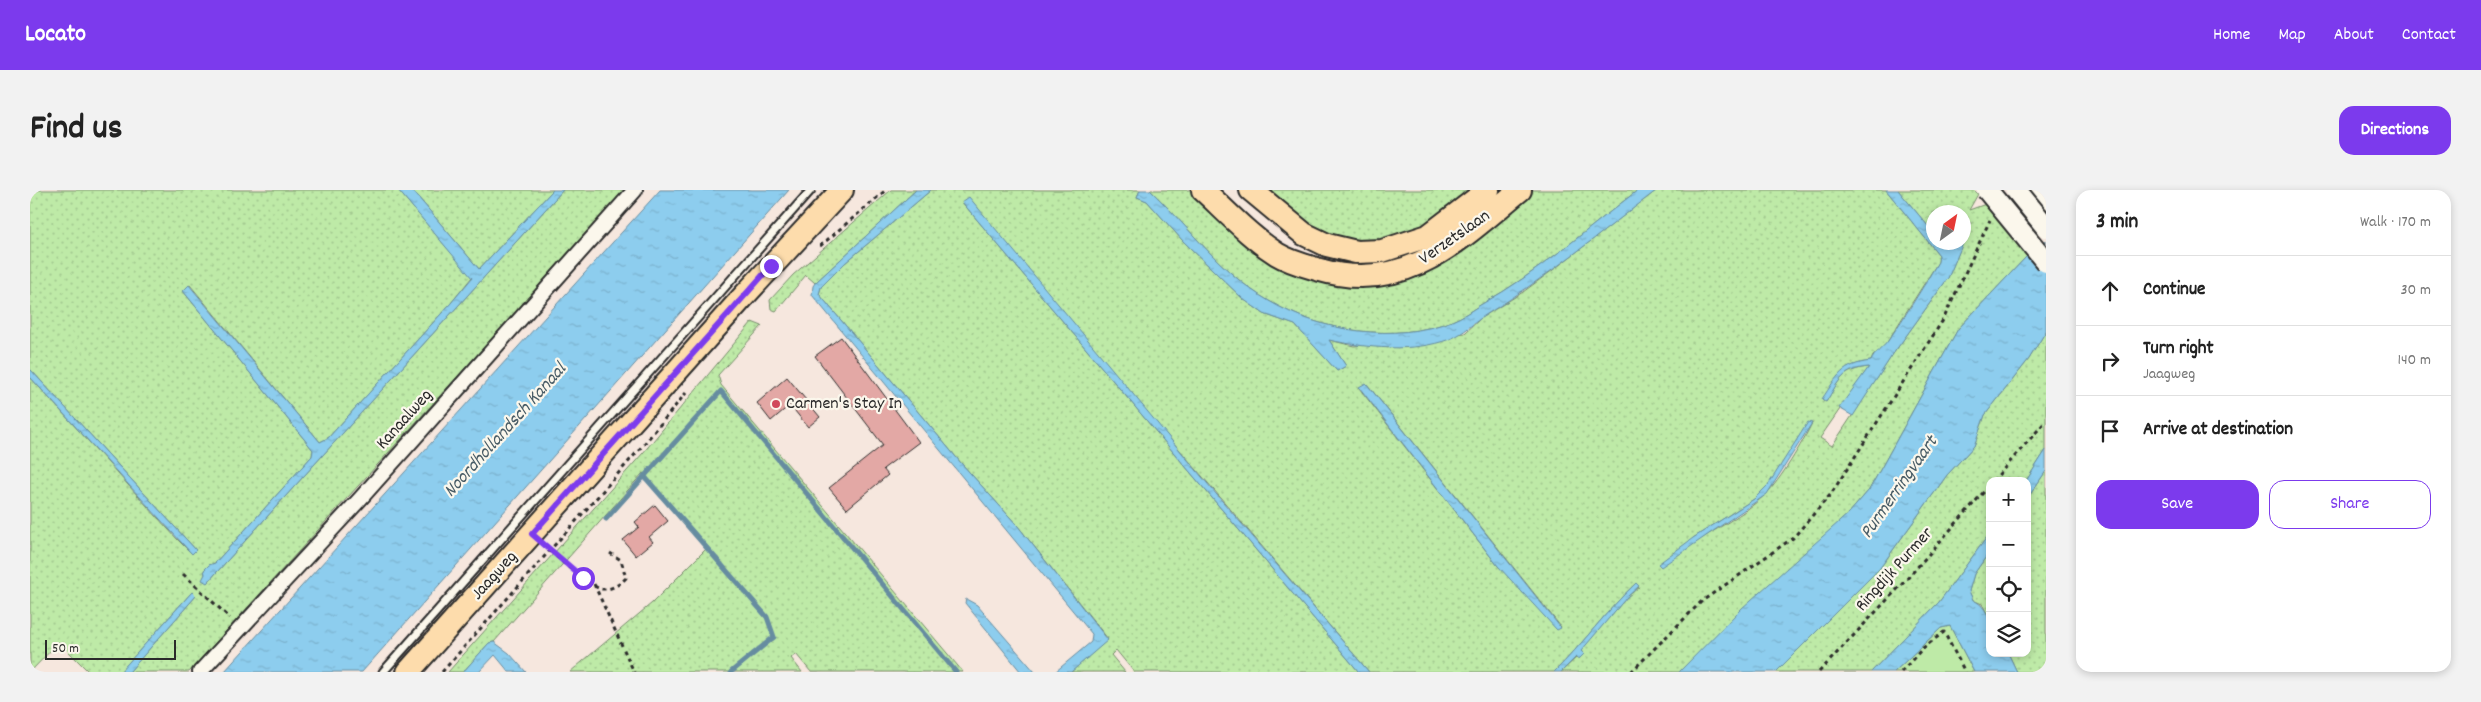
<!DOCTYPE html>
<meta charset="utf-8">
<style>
body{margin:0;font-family:Dekko,sans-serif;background:#f2f2f2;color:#222}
.controls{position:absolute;right:15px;bottom:15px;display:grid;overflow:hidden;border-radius:10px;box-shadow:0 2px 8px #0003}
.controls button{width:45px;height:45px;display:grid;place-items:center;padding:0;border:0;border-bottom:1px solid #e0e0e0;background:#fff;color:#222;font:25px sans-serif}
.compass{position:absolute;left:1896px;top:15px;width:45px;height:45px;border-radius:50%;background:#fff;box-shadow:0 2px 8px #0003;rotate:33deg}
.scale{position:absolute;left:15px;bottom:12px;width:131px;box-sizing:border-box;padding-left:5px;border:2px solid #2b2b2b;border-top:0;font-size:14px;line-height:18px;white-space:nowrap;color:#2b2b2b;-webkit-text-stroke:4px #fbf7ec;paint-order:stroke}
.stop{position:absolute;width:15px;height:15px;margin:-11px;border:4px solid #7c3aed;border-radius:50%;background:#fff}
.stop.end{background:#7c3aed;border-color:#fff;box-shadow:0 1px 5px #0008}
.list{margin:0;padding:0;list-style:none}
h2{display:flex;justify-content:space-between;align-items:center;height:65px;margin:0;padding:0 20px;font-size:21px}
h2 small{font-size:16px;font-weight:400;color:#767676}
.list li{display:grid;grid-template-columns:32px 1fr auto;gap:15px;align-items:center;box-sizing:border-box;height:70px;padding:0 20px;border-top:1px solid #e0e0e0}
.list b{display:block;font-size:19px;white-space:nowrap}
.list p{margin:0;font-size:16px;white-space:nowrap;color:#767676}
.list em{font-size:16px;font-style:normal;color:#767676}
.actions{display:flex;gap:10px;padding:15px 20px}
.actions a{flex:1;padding:11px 0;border:1px solid #7c3aed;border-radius:15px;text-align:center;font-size:18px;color:#7c3aed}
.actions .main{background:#7c3aed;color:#fff}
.icon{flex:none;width:28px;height:28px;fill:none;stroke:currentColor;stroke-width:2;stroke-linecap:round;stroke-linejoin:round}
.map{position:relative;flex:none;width:2016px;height:482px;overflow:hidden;border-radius:15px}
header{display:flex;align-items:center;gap:30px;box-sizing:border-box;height:70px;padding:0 25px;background:#7c3aed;color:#fff}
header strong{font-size:24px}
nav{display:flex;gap:28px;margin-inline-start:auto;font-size:18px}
.intro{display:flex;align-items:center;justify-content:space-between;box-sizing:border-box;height:120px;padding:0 30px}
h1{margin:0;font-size:35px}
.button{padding:12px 22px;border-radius:15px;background:#7c3aed;color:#fff;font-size:18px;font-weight:700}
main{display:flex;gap:30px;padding:0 30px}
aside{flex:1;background:#fff;border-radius:15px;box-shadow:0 2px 8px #0003}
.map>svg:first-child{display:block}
.grass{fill:url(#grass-dots);stroke:#748a69;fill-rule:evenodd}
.park{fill:#beeaa7;stroke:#748a69}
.water{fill:url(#water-ripples);stroke:#668ca0}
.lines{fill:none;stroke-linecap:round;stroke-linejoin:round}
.stream{stroke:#668ca0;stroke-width:5}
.building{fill:#e3a8a5;stroke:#2b2b2b}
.lane-casing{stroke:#2b2b2b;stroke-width:11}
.street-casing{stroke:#2b2b2b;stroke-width:18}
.secondary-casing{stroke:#2b2b2b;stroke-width:24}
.primary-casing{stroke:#2b2b2b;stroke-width:26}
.path{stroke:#2b2b2b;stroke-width:3;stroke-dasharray:4 4;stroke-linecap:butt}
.lane{stroke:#fbf7ec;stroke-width:7}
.street{stroke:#fbf7ec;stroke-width:14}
.secondary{stroke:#fbf7ec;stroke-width:20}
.primary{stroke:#fddcac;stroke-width:22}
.secondary-bridge-casing{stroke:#2b2b2b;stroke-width:24;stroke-linecap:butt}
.secondary-bridge{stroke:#fbf7ec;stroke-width:20}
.route{stroke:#7c3aed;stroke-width:6}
.poi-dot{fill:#d1495b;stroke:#fbf7ec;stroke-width:2}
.labels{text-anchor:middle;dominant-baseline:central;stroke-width:4.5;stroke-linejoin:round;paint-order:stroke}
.street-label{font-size:18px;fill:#2b2b2b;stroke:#fbf7ec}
.poi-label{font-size:18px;fill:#2b2b2b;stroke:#fbf7ec;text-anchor:start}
.water-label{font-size:19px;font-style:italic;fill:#485c66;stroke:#fbf7ec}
</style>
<header>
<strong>Locato</strong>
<nav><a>Home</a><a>Map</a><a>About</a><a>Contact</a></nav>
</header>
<div class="intro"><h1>Find us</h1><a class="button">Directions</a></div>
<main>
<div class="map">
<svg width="2016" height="482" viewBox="0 0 2016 482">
<defs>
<pattern id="grass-dots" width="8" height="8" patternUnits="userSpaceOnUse" patternTransform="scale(1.25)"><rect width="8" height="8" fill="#beeaa7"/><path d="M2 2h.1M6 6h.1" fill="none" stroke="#a3c990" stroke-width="1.8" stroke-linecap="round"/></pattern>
<pattern id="water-ripples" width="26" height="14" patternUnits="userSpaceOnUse" patternTransform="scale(1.25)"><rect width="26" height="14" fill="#8dcdee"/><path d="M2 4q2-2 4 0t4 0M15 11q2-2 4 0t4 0" fill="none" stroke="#7ab0cc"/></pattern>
</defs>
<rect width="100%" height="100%" fill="#f6e7de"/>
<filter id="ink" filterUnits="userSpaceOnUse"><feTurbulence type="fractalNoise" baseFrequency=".02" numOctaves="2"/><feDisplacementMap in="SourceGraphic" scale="10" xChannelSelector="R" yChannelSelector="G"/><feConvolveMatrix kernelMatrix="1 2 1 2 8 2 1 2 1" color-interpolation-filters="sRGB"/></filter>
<g filter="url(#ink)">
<g class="grass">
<path d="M 0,0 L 368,0 L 442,87 L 421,113 L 298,248 L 290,252 L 160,95 L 153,101 L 283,260 L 282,266 L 185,373 L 179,375 L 174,380 L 177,393 L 533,0 L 597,0 L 159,482 L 99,482 L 166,406 L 162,402 L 90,482 L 59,482 L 29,452 L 0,482 L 0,187 L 148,350 L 162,364 L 166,360 L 0,179 Z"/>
<path d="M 382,0 L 523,0 L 449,79 Z"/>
<path d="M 861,0 L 886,0 L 785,93 L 776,85 L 746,121 L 741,119 L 740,110 L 763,85 Z"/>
<path d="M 901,0 L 1110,0 L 1107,7 L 1117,11 L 1153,51 L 1213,109 L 1234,124 L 1265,135 L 1307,181 L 1316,176 L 1299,150 L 1324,156 L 1435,143 L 1451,128 L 1493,102 L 1527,77 L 1627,0 L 1856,0 L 1909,65 L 1908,72 L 1854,157 L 1843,166 L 1841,171 C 1812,175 1808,186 1793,210 L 1796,212 C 1809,190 1812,180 1839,177 L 1790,248 L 1802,256 L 1863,164 L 1918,88 L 1941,33 L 1934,30 L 1934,22 L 1904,22 L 1903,42 L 1868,0 L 1944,0 L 1948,4 L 1939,20 L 1956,14 L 1997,66 L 1928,139 L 1839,300 L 1819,323 L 1649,482 L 1531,482 L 1547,467 L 1549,469 L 1553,464 L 1550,461 L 1597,407 L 1609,397 L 1606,393 C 1576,421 1553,454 1524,482 L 1339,482 L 1149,259 L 932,12 L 1329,482 L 1104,482 L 1086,460 L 1081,465 L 1095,482 L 1041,482 L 1078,449 L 987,335 L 931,273 L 789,104 L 791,97 L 815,73 ZM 1337,194 L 1531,437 L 1468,376 L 1329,198 ZM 1782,233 C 1773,252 1750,291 1735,305 C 1713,325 1686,339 1661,355 L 1663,348 L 1724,309 L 1738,295 Z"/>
<path d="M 1120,0 L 1162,0 L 1210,44 L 1311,93 L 1421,67 L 1503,0 L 1608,0 C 1557,39 1508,83 1452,114 C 1443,119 1433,127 1422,131 C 1365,153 1291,142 1239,111 C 1192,84 1159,37 1120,0 Z"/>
<path d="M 1235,0 L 1444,0 L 1395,40 L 1343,55 L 1292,45 Z"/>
<path d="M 722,132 L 732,136 L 688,185 L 691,195 L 933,482 L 781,482 L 766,464 L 761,468 L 772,482 L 540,482 L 622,413 L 676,359 L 613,283 L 464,452 L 459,453 L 433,482 L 418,482 L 613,263 Z"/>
<path d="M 2016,141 L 2016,260 L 1996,291 L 1960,291 L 1960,343 L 1909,412 L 1841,482 L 1746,482 L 1850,378 L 1917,285 L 1944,256 L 1955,225 L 1999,169 Z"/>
<path d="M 2016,281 L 2016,482 L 1987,482 L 1978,463 L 1997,463 L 1997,309 Z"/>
<path d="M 1960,361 L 1960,429 L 1952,414 L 1943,410 L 1939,401 L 1944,384 Z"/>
</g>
<path class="park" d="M 1920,436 L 1944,482 L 1864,482 L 1911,438 Z"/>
<g class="water">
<path d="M 368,0 L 382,0 L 449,79 L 523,0 L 533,0 L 177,393 L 172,390 L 175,384 L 174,380 L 179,375 L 185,373 L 282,266 L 283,260 L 153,101 L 159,95 L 290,252 L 298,248 L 421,113 L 442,88 Z"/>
<path d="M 630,0 L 759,0 L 332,482 L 194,482 Z"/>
<path d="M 886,0 L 901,0 L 815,73 L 791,97 L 789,104 L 931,273 L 987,335 L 1078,450 L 1041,482 L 1025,482 L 1061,452 L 1062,444 L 782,105 L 783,96 L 785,93 Z"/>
<path d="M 1110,0 L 1120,0 C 1159,37 1192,84 1239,111 C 1291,142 1365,153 1422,131 C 1433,127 1443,119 1452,114 C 1508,83 1557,39 1608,0 L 1627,0 C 1571,43 1517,87 1457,124 C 1444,132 1435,143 1420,149 C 1382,163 1337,158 1299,150 L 1316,176 L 1307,181 L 1265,135 L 1234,124 L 1213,109 L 1153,51 L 1117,11 L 1107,7 Z"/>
<path d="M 1856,0 L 1868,0 L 1903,42 L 1904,52 L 1913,53 L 1915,55 L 1920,53 L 1933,53 L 1918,88 L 1863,164 L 1823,226 L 1809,218 L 1839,177 C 1812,179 1809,191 1796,212 L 1792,209 C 1808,185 1811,175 1841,171 C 1844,163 1853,158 1858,151 C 1876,125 1892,99 1908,72 L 1909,65 Z"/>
<path d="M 939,7 L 1187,305 L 1339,482 L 1329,482 L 932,12 Z"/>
<path d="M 2016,50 L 2016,141 L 1999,169 L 1955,225 L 1944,256 L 1917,285 L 1850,378 L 1746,482 L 1649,482 L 1712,418 L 1819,323 L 1839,300 L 1928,139 L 1997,66 Z"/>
<path d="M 0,179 L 166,360 L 162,364 L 0,187 Z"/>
<path d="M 1336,193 L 1531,438 L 1527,440 L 1468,376 L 1329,197 Z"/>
<path d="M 1778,232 L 1782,233 L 1737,304 L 1631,377 L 1628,374 L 1663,348 L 1724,309 L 1738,295 Z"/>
<path d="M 2016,260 L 2016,281 L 1997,309 L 1996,291 Z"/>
<path d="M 1960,343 L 1960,361 L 1944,384 L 1939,401 L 1943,410 C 1964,419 1960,444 1960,463 L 1978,463 L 1987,482 L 1944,482 L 1920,436 L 1911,438 L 1864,482 L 1841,482 L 1909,412 Z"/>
<path d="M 1606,393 L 1609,396 L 1597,407 L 1551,461 L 1554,464 L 1549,469 L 1546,467 L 1531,482 L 1524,482 C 1553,454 1576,421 1606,393 Z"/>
<path d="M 162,402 L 166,406 L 99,482 L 90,482 Z"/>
<path d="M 936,409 L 947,415 L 1005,482 L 991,482 L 935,413 Z"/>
<path d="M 464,452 L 479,463 L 496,482 L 479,482 L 465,465 L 449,482 L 433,482 L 459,453 Z"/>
</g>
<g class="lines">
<g class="stream">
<path d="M 614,286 L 737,427 L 744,447 L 701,482"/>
<path d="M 576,329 L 691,201 L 926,482"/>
</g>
</g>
<g class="building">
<path d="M 811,147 L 889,252 L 853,279 L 858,285 L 817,319 L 799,298 L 853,255 L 785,166 Z"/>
<path d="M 757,187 L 790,227 L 778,237 L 760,215 L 741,231 L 727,213 Z"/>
<path d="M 625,315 L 638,331 L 619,347 L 623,352 L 606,366 L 593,350 L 609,337 L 605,332 Z"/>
</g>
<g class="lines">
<defs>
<path id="lane" d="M 353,482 L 781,0"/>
<path id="street" d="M 170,482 L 330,309 L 605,0"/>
<path id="secondary" d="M 2003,0 L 2016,16"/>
<g id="primary">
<path d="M 1173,0 C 1197,22 1220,47 1247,64 C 1260,72 1276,76 1290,80 C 1376,105 1429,50 1490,0"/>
<path d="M 1221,0 L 1274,44 L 1297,55 L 1326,62 L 1352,61 L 1398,46 L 1458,0"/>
<path d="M 378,482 L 713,107 L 812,0"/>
</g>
</defs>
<use href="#lane" class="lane-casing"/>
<use href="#street" class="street-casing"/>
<use href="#secondary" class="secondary-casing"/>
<use href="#primary" class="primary-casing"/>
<g class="path">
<path d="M 790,56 L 856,0"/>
<path d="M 1963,291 L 2016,231"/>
<path d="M 515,355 C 526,365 558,397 572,399 C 582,400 590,394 596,388 L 591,370 L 580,363"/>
<path d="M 153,384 L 200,428"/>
<path d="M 564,394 L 604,482"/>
<path d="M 412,482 L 609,260 L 656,203"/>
<path d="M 1601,482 L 1672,411 L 1763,348 L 1801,304 L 1913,130 L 1960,30"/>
<path d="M 1789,482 L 1875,391 L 1960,295"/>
<path d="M 1871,482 L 1893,458 L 1914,442 L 1935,482"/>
</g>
<use href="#lane" class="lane"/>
<use href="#street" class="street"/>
<use href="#secondary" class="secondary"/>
<use href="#primary" class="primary"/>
<defs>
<g id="secondary-bridge">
<path d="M 1957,0 L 2016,72"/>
<path d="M 1986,0 L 2016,37"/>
</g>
</defs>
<use href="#secondary-bridge" class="secondary-bridge-casing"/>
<use href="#secondary-bridge" class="secondary-bridge"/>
</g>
</g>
<g class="lines" filter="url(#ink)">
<path class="route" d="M 553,388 L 502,344 L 741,76"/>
</g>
<circle class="poi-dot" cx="746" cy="214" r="5"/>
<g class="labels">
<g class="street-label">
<text transform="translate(1425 48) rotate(-35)">Verzetslaan</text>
<text transform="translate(375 230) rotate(-48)">Kanaalweg</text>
<text transform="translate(1865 380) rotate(-48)">Ringdijk Purmer</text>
<text transform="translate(465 386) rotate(-48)">Jaagweg</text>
</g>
<g class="poi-label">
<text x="756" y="214">Carmen's Stay In</text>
</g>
<g class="water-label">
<text transform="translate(476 241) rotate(-48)">Noordhollandsch Kanaal</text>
<text transform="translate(1870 298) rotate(-55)">Purmerringvaart</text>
</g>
</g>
</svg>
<div class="controls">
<button>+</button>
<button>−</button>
<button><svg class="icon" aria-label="locate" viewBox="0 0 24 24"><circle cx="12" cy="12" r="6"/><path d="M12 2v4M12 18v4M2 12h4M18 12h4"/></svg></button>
<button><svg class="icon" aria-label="layers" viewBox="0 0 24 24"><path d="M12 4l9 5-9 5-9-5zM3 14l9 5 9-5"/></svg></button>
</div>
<svg class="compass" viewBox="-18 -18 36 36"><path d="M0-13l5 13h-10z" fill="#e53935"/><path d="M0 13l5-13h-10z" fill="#767676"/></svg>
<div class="scale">50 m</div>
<div class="stop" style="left:553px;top:388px"></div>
<div class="stop end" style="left:741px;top:76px"></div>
</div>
<aside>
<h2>3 min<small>Walk · 170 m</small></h2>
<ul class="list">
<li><svg class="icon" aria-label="ahead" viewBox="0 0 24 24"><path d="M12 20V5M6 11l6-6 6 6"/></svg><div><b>Continue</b></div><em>30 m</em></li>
<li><svg class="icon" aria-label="right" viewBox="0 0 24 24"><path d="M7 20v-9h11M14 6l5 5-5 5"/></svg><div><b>Turn right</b><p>Jaagweg</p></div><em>140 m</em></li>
<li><svg class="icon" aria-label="arrive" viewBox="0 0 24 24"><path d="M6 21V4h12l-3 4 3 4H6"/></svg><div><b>Arrive at destination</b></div></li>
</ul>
<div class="actions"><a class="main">Save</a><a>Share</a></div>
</aside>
</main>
